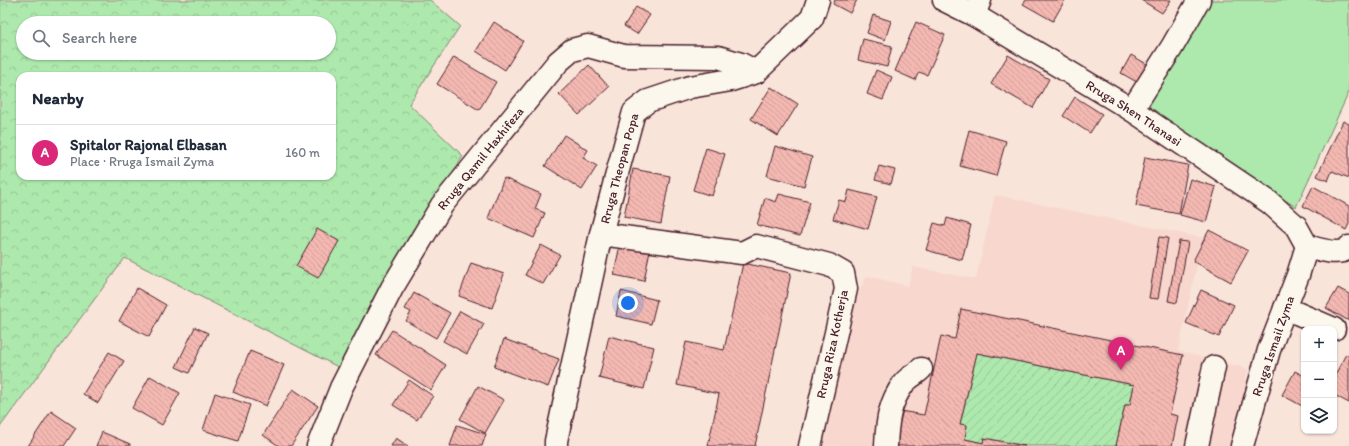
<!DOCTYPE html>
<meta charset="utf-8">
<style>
body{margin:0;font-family:Itim,sans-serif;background:#f6f6f7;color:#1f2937}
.controls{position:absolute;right:12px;bottom:12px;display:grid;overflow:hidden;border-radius:8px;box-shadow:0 1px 3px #0004}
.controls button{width:36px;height:36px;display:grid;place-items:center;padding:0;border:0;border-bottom:1px solid #e0e1e3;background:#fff;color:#1f2937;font:20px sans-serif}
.you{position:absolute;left:628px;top:303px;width:14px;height:14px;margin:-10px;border:3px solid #fff;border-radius:50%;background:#1a73e8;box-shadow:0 0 0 6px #1a73e833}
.badge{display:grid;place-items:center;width:26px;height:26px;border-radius:50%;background:#db2777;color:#fff;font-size:13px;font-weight:700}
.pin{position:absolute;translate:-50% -33px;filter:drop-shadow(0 1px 2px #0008)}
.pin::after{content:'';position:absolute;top:21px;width:14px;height:12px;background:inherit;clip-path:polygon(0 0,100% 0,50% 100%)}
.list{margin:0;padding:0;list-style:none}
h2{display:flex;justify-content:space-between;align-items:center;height:52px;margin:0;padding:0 16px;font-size:17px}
h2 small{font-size:13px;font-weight:400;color:#747a83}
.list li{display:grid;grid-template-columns:26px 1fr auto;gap:12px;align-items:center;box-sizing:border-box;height:56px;padding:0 16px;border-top:1px solid #e0e1e3}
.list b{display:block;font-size:15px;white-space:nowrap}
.list p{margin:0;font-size:13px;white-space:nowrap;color:#747a83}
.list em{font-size:13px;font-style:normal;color:#747a83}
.icon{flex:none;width:22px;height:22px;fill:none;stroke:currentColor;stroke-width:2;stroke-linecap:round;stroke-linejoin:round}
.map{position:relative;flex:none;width:1349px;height:446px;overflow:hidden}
.search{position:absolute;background:#fff;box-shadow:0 1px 3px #0004;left:16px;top:16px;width:320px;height:44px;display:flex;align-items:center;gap:10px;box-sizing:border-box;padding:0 14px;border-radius:22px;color:#747a83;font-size:15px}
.panel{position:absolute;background:#fff;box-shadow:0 1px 3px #0004;left:16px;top:72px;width:320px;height:108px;border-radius:12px}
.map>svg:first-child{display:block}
.built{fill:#f7d7ce}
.grass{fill:#ade8ad;stroke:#7c846c}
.forest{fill:url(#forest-crowns);stroke:#7c846c;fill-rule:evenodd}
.garden{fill:url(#garden-furrows);stroke:#7c846c}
.building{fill:url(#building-back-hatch);stroke:#4a1f2b}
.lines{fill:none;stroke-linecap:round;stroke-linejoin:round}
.minor-casing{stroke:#4a1f2b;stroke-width:25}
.major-casing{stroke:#4a1f2b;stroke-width:25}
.minor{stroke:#fbf7ec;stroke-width:22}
.major{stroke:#fbf7ec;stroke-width:22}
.labels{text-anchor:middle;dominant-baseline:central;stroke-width:4;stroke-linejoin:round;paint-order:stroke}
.street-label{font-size:13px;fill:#4a1f2b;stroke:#fbf7ec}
</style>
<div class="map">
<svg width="1349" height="446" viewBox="0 0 1349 446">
<defs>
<pattern id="forest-crowns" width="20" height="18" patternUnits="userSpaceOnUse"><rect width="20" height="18" fill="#ade8ad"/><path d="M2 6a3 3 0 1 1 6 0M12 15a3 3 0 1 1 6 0" fill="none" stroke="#96c795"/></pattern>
<pattern id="garden-furrows" width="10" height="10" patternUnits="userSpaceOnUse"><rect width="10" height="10" fill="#ade8ad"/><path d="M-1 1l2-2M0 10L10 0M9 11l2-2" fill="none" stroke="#96c795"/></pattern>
<pattern id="building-back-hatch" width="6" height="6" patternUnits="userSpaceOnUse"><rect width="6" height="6" fill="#f3b8b1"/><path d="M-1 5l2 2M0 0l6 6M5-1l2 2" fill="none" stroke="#d29e98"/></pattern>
</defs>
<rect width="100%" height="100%" fill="#f9e4da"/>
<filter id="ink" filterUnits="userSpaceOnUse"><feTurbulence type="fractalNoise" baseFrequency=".025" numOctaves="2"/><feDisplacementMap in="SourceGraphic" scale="8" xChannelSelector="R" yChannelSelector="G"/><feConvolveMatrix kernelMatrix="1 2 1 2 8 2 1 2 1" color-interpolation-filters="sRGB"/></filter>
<g filter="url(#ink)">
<path class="built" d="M 995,195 L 1203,238 L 1178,351 L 1248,369 L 1233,446 L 822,446 L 854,302 L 867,276 L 908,286 L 913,267 L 976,279 Z"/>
<path class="grass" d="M 1210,0 L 1349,0 L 1349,92 L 1296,207 L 1142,110 Z"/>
<path class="forest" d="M 0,0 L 430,0 L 460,26 L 409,104 L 463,156 L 338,367 L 125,258 L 0,427 ZM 23,23 L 329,23 L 329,53 L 23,53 ZM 20,76 L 332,76 L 332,176 L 20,176 Z"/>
<path class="garden" d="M 977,353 L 1134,385 L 1130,405 L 1125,405 L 1116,446 L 1025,446 L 984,438 L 983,443 L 965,439 L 967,426 L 960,424 Z"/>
<g class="building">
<path d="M 835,0 L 857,0 L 850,13 L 833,4 Z"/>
<path d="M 1026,0 L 1065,0 L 1053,21 L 1023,4 Z"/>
<path d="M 1141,0 L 1171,0 L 1162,13 Z"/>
<path d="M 636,7 L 650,15 L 637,34 L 624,26 Z"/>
<path d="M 873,15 L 891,21 L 885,40 L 867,33 Z"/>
<path d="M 494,22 L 523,41 L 505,70 L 476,51 Z"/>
<path d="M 916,22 L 945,35 L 927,75 L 919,72 L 915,80 L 895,71 Z"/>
<path d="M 863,39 L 892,46 L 887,67 L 858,60 Z"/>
<path d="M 1008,55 L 1049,79 L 1033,108 L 991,84 Z"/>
<path d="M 1131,55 L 1152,67 L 1142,85 L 1121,73 Z"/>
<path d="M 454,57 L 496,82 L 479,110 L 437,84 Z"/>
<path d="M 589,65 L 609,87 L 579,115 L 559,94 Z"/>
<path d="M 876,70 L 892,77 L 883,100 L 867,94 Z"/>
<path d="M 771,87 L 798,104 L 778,136 L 751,119 Z"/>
<path d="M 1075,97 L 1102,114 L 1090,133 L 1063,116 Z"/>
<path d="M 1343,121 L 1349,124 L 1349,178 L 1332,171 L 1328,181 L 1317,176 Z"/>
<path d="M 969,130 L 1006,141 L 996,176 L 960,166 Z"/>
<path d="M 564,135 L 588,150 L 583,158 L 597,166 L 582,190 L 545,166 Z"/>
<path d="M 775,146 L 812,157 L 804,186 L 767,176 Z"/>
<path d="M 706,148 L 725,154 L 712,196 L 693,190 Z"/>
<path d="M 1145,157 L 1188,165 L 1179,214 L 1136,206 Z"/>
<path d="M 879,166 L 895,170 L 891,184 L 875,180 Z"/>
<path d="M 633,169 L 670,176 L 661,224 L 624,217 Z"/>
<path d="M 504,178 L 541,194 L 535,209 L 545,213 L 534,238 L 488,218 Z"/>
<path d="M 1190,179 L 1216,187 L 1206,222 L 1180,215 Z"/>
<path d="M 1313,186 L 1349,206 L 1349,224 L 1346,230 L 1303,206 Z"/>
<path d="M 849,190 L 877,197 L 868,229 L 833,219 L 839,200 L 846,202 Z"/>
<path d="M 779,194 L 810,202 L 800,236 L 757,225 L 765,198 L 776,202 Z"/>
<path d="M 947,218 L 971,225 L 962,260 L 926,250 L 934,223 L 945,226 Z"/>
<path d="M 317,229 L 339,241 L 318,278 L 296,266 Z"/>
<path d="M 1209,230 L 1248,251 L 1231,282 L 1193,261 Z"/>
<path d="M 1159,237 L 1168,238 L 1158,299 L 1149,298 Z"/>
<path d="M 1179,241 L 1188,242 L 1177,303 L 1168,301 Z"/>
<path d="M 620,244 L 650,250 L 644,281 L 614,275 Z"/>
<path d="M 541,245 L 560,255 L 543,284 L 525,275 Z"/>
<path d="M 471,263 L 504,274 L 492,308 L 459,296 Z"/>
<path d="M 743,263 L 791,273 L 755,446 L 708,446 L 719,394 L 677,385 L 686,342 L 724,350 Z"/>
<path d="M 137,288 L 166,305 L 149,337 L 119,321 Z"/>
<path d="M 1338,288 L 1349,294 L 1349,321 L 1326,308 Z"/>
<path d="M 1201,290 L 1234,305 L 1219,337 L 1186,323 Z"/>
<path d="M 621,291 L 657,300 L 651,324 L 616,316 Z"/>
<path d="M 414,293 L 450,313 L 436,338 L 406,321 L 411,312 L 405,309 Z"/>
<path d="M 961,309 L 1183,355 L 1170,414 L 1178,416 L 1172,446 L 1116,446 L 1125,405 L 1130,405 L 1134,385 L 977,353 L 960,424 L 967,425 L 965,439 L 983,443 L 984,438 L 1025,446 L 892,446 L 900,411 L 924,415 L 941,336 L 955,339 Z"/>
<path d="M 460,311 L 484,324 L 467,354 L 443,341 Z"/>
<path d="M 195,327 L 208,333 L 189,373 L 176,367 Z"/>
<path d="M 392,330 L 446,365 L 431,390 L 376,355 Z"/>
<path d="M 609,336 L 654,347 L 644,389 L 599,378 Z"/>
<path d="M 504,339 L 559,359 L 548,387 L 494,367 Z"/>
<path d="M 250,351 L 284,365 L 266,406 L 233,392 Z"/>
<path d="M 109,352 L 124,361 L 98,403 L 83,394 Z"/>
<path d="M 1346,354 L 1349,356 L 1349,403 L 1334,395 L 1334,377 Z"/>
<path d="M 1295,371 L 1304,376 L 1304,407 L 1282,395 Z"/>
<path d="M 150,376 L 180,393 L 162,425 L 132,408 Z"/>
<path d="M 409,380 L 433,396 L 417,420 L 393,405 Z"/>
<path d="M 478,386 L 504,400 L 485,433 L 460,419 Z"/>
<path d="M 293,389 L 318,406 L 291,446 L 279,446 L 263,435 Z"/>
<path d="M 215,393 L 250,405 L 238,441 L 203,430 Z"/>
<path d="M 51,411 L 76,428 L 64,446 L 28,446 Z"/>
<path d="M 457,425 L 486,434 L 482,446 L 450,446 Z"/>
<path d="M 102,432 L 130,444 L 130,446 L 96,446 Z"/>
<path d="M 396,438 L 408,446 L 391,446 Z"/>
</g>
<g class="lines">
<defs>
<g id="minor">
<path d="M 974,15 L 980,0"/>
<path d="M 1132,110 L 1172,47 L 1199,0"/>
<path d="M 601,234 L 742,253 L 756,246 L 829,265 L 843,273 L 846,289 L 810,446"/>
<path d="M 1307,246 C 1318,249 1340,257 1349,247"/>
<path d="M 1285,308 L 1334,329"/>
<path id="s1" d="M 318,446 L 341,388 L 368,335 L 392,288 L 442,205 L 558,62 L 572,50 L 588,46 L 624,56 L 718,57 L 741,64 L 756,72"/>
<path id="s2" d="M 556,446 L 556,441 L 601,234 L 618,170 L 634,112 L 648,101 L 690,87 L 731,80 L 756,72 L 812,18 L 818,0"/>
<path d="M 886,446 C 887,422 889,403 904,383 C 908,378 916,374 921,369"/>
<path d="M 1197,446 L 1214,367"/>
</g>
<g id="major">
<path id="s3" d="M 944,0 L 974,15 L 1132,110 L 1269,202 L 1296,226 L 1307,246 L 1298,275 L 1269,350 L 1242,446"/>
</g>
</defs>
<use href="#minor" class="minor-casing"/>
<use href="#major" class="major-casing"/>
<use href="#minor" class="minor"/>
<use href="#major" class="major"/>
</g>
</g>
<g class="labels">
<g class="street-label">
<text stroke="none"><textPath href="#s3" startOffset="221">Rruga Shen Thanasi</textPath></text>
<text stroke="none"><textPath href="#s1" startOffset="332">Rruga Qamil Haxhifeza</textPath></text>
<text stroke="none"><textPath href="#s2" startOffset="285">Rruga Theopan Popa</textPath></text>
<text transform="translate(832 344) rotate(-78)">Rruga Riza Kotherja</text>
<text transform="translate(1273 346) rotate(-71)">Rruga Ismail Zyma</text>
</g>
</g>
</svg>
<div class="controls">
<button>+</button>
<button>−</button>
<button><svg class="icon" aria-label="layers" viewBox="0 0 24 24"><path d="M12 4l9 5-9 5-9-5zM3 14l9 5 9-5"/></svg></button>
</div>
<div class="you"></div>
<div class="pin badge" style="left:1121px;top:370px">A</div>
<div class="search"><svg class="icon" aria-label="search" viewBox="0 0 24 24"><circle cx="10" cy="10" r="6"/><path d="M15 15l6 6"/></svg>Search here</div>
<section class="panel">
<h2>Nearby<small></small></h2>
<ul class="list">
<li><span class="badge">A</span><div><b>Spitalor Rajonal Elbasan</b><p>Place · Rruga Ismail Zyma</p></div><em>160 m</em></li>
</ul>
</section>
</div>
